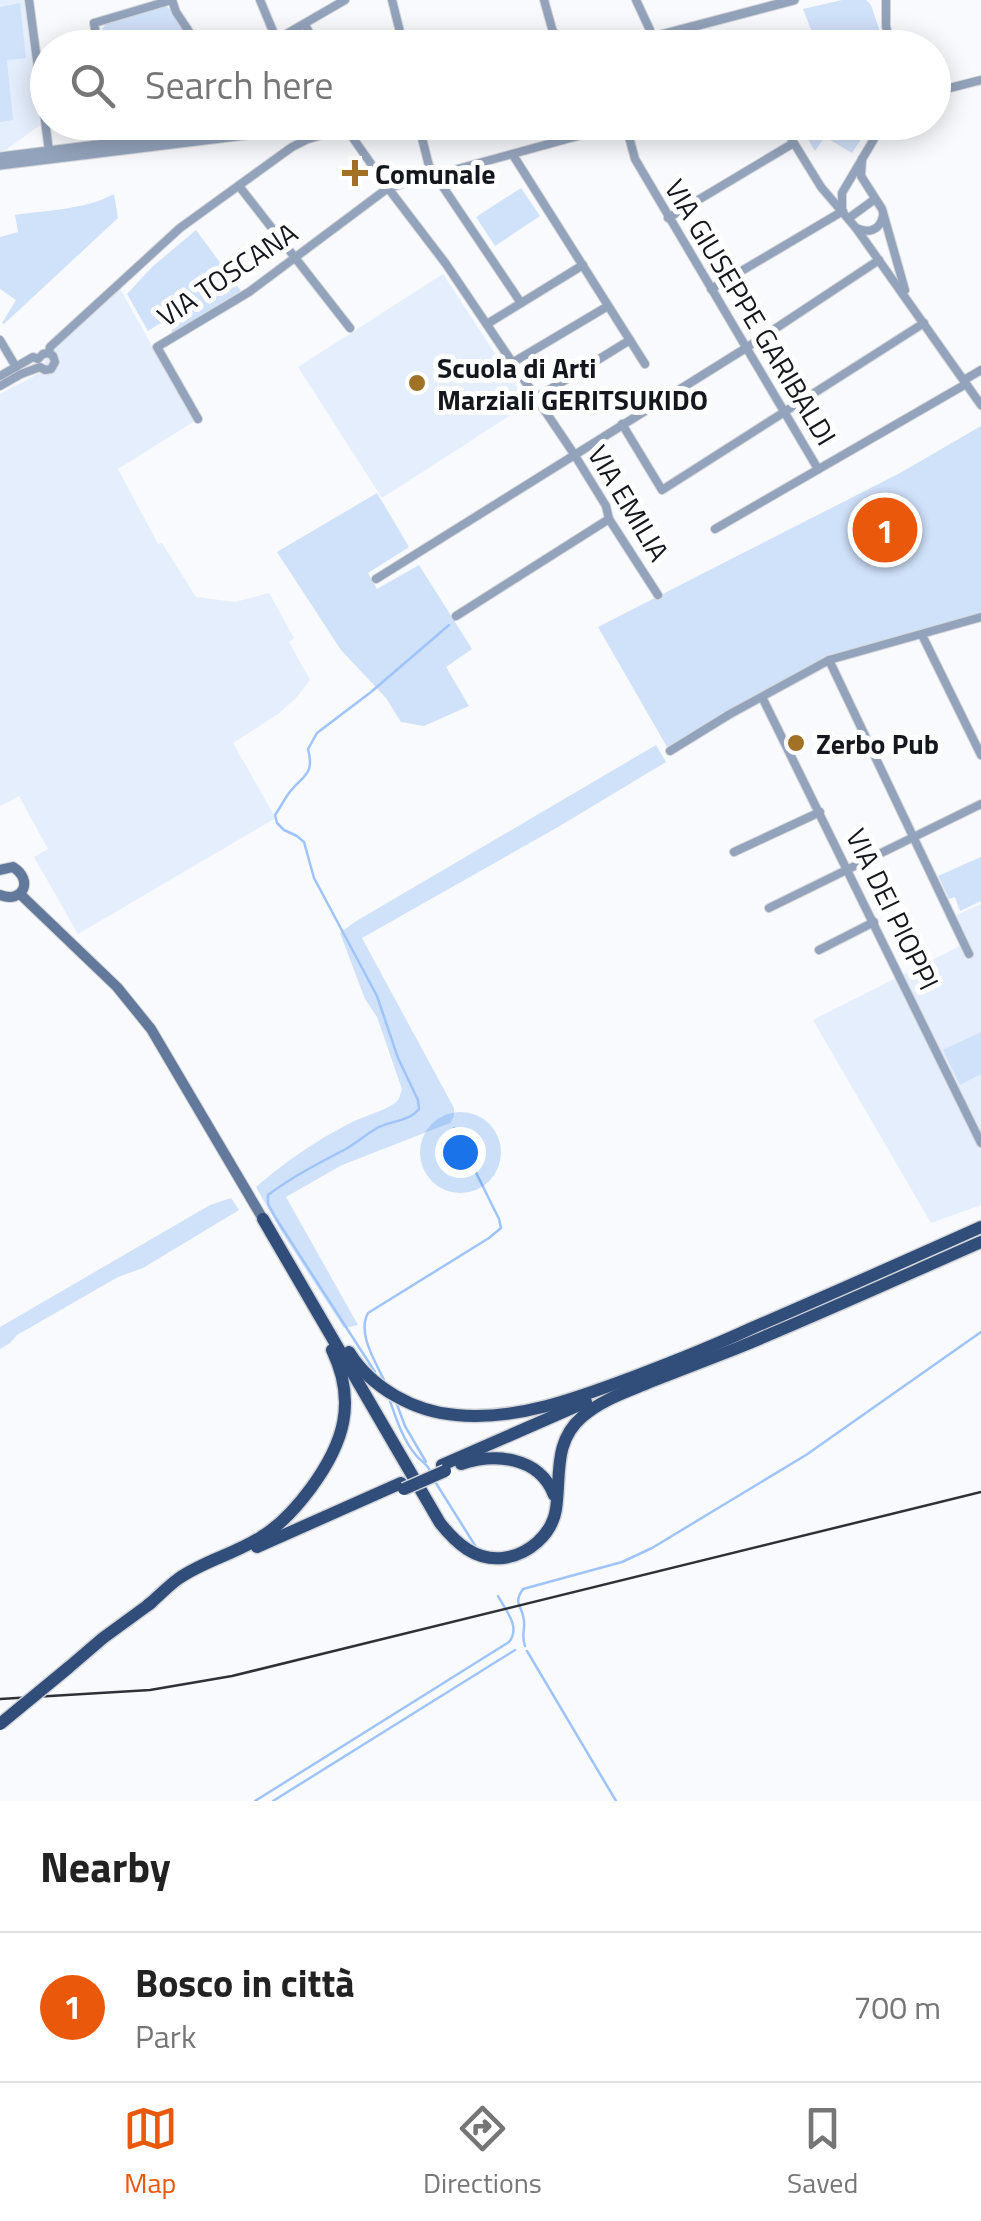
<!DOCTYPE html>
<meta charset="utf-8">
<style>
body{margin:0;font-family:"Titillium Web",sans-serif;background:#f6f6f6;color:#222}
.you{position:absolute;left:460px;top:1152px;width:35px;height:35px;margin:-25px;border:8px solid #fff;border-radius:50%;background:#1a73e8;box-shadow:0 0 0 15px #1a73e833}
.badge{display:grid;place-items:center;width:65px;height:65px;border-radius:50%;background:#ea580c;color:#fff;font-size:32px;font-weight:700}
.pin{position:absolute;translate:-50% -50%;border:5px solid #fff;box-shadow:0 2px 10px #0006}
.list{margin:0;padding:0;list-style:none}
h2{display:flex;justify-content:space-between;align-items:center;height:130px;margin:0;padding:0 40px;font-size:42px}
h2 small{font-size:32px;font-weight:400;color:#767676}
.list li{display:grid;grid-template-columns:65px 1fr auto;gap:30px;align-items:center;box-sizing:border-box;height:150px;padding:0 40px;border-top:2px solid #e0e0e0}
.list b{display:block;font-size:38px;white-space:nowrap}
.list p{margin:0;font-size:32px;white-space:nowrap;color:#767676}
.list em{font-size:32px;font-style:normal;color:#767676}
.icon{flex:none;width:55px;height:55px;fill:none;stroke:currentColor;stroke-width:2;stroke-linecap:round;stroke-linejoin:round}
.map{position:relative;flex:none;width:981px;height:1801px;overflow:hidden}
.search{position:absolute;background:#fff;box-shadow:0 5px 25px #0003;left:30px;right:30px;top:30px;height:110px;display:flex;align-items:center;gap:25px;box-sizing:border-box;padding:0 35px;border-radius:55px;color:#767676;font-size:38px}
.sheet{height:280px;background:#fff}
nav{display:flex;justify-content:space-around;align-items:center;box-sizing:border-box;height:140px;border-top:2px solid #e0e0e0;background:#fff;font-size:28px;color:#767676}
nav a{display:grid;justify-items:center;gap:5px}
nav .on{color:#ea580c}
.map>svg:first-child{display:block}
.built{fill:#e5eefc}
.green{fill:#d0e1fa}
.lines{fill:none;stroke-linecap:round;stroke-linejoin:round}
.stream{stroke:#9fc4fb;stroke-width:2.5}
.minor-casing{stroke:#d4d6d9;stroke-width:10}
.tertiary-casing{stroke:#d4d6d9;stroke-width:11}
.secondary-casing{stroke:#d4d6d9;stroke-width:12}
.trunk-casing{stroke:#d4d6d9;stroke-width:15}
.minor{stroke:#93a3bb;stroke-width:8}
.tertiary{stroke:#93a3bb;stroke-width:9}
.secondary{stroke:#62799b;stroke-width:10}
.trunk{stroke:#314e7a;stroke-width:12}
.rail{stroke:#2e3137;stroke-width:2.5}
.trunk-bridge-casing{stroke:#d4d6d9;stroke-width:15;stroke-linecap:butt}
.trunk-bridge{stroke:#314e7a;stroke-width:12}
.poi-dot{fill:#a17225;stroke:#fff;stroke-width:4}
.labels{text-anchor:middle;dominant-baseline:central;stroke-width:10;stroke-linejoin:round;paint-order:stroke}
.poi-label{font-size:28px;font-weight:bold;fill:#14171d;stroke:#fff;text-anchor:start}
.street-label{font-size:28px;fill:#14171d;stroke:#fff}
</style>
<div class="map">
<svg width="981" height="1801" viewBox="0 0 981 1801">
<rect width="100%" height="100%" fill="#f8fafd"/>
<g class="built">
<path d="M 0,0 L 25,0 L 40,125 L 6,150 L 0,151 Z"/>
<path d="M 443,274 L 528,404 L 382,498 L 298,367 Z"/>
<path d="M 119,287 L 152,346 L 157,347 L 198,419 L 118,469 L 158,544 L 162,543 L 196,597 L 235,602 L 269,593 L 294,638 L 289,642 L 310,680 L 295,699 L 278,714 L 233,743 L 274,815 L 274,819 L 78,934 L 34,857 L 48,849 L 19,796 L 0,806 L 0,394 L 43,371 L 46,360 L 58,343 Z"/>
<path d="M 981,904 L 981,1205 L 931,1223 L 813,1020 L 964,944 L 952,917 Z"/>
</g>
<g class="green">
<path d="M 842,0 L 866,0 L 871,5 L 885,47 L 818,47 L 803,9 Z"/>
<path d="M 20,3 L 26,58 L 7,60 L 13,120 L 0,122 L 0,7 Z"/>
<path d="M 165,6 L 170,9 L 194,47 L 106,47 L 102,29 L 106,24 Z"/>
<path d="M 798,123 L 872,123 L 852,153 L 825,137 L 815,151 Z"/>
<path d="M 521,188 L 540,216 L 495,246 L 476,217 Z"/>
<path d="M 114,194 L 118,218 L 4,324 L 2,323 L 16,300 L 0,289 L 0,237 L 18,232 L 15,215 C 47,210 85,210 114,194 Z"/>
<path d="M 196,230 L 241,291 L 173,333 L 166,320 L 148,331 L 127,294 L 152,267 Z"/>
<path d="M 981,426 L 981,613 L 831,655 L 667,747 L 598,627 L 900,473 Z"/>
<path d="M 377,493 L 409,547 L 368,573 L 377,589 L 419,565 L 472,649 L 446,667 L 469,706 L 424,726 L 401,722 L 386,698 L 341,650 L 277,552 Z"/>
<path d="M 656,745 L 666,762 L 558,827 L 362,938 L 454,1108 L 454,1116 L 450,1123 L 342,1165 L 286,1197 L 358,1325 L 344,1328 L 281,1231 L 256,1187 C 286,1161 314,1142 350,1123 C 364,1116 382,1112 395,1103 C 400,1099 400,1095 402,1089 L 377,1017 L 365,999 L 340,933 L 353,923 Z"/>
<path d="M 981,857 L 981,901 L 960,911 L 955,897 L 949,899 L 938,876 Z"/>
<path d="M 981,1032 L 981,1074 L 960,1085 L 943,1050 Z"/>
<path d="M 231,1198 L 239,1210 L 143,1268 L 118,1277 L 17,1335 L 10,1343 L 0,1349 L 0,1327 L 210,1205 Z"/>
</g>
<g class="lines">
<g class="stream">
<path d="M 454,620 L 455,620"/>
<path d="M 375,1372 L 277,1220 L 268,1204 L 268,1195 C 292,1177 317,1164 344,1150 C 355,1144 365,1135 377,1128 C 390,1121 410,1121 419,1109 L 418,1100 L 398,1058 L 377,996 L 314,878 L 304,842 L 297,836 L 284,830 L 277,823 L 275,815 C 280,808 284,800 289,793 C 303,775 315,775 308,749 L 317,733 L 371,692 L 449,625"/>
<path d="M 384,1380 C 375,1361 357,1333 368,1313 L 489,1238 L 501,1228 L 499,1219 L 454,1128"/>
<path d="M 390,1401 C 396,1418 403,1440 415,1454 C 421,1462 426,1462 431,1472"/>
<path d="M 396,1402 L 405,1426 L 426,1462"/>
<path d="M 434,1480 L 476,1547"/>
<path d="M 525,1646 C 521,1635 525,1631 524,1621 C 523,1605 512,1605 523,1589 L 622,1562 L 652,1548 L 806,1455 L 981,1332"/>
<path d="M 527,1651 L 616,1801"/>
<path d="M 255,1801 L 509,1642 C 521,1627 506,1611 498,1596"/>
<path d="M 273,1801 L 515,1650"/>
</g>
<defs>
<g id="minor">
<path d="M 29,0 L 49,151"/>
<path d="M 172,0 L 176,12 L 200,48"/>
<path d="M 260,0 L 280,48"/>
<path d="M 392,0 L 404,48"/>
<path d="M 544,0 L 553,32 L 580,48"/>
<path d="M 636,0 L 650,30"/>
<path d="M 886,0 L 886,26 L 891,48"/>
<path d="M 305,25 L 318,48"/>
<path d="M 276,40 L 345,0"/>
<path d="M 98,48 L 94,23 L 172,0"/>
<path d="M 548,48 L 552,43 L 553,32"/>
<path d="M 663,48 L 686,42"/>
<path d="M 934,92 L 981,80"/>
<path d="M 345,122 L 348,131 L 388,188 L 446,264 L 574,454 L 606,506 L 609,519 L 658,595"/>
<path d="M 418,122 L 429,166 L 521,303"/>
<path d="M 625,122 L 635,159 L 818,469"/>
<path d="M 781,122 L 821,187 L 856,228 L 981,405"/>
<path d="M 349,134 L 385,122"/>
<path d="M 513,155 L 645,364"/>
<path d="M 862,159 L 861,176 L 882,209 L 905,290"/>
<path d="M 239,186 L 350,328"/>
<path d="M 842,207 L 842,193 L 884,122"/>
<path d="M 668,218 L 792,144"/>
<path d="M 849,218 L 875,199"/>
<path d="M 856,228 C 869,234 880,230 883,216"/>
<path d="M 711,289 L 843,211"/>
<path d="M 487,324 L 583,265"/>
<path d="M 0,340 L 16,367"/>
<path d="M 49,353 L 50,347 L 180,228 L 292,147 L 310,138"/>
<path d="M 512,363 L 608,306"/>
<path d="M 0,376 L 33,357 L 38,359 L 43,354 L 49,353"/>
<path d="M 964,380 L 981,370"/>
<path d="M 0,386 L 21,374 L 40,367 L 45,370 L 51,369 L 55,362 L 53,356 L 49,353"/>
<path d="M 536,398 L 630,340"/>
<path d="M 198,419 L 157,347 L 249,292 L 388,188 L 629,122"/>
<path d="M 622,424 L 662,490 L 924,323"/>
<path d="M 715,529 L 966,384"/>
<path d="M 376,579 L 746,348 L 879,260"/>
<path d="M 456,616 L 609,519"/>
<path d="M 922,635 L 981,755"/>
<path d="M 829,660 L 969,954"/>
<path d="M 762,697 L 981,1143"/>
<path d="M 670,751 L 730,714 L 829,660 L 981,617"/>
<path d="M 734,852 L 820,812"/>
<path d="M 769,908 L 981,804"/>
<path d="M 819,950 L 874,922"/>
</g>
<g id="tertiary">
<path d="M 611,48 L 794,0"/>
<path d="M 299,122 L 300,132 L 310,138 L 320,135 L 332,122"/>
<path d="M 0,157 L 281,122"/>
<path d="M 0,165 L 287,130 L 300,132"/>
</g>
<g id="secondary">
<path d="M 0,870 L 13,867 C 34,880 23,904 0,895"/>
<path d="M 20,894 L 117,987 L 151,1029 L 263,1219"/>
</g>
<g id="trunk">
<path d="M 263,1219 L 440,1523 C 456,1543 475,1561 503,1558 C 528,1555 552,1535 556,1509 C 561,1476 553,1442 582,1417 C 601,1400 626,1392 650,1382 C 678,1371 707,1360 735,1349 C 818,1315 899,1278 981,1242"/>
<path d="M 349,1352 C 371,1388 415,1412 456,1415 C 517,1421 577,1398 633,1377 C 673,1362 713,1346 752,1328 C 829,1295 905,1261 981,1227"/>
<path d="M 461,1464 C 495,1453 539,1456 554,1495"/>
<path d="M 442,1465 L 586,1402"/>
<path d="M 257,1547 L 401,1483"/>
<path d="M 148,1605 C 158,1597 167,1587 178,1579 C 203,1561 235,1554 261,1537 C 281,1525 297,1507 311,1488 C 344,1443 357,1402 332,1350"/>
<path d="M 68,1668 L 103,1638 L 151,1603"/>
</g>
</defs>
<use href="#minor" class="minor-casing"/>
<use href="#tertiary" class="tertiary-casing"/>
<use href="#secondary" class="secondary-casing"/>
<use href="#trunk" class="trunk-casing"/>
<use href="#minor" class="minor"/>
<use href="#tertiary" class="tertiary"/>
<use href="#secondary" class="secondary"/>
<use href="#trunk" class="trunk"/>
<path class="rail" d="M 0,1699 L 150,1690 L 232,1676 L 981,1492"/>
<defs>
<g id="trunk-bridge">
<path d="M 404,1489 L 445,1471"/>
<path d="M 0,1724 L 68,1668"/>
</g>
</defs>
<use href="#trunk-bridge" class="trunk-bridge-casing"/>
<use href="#trunk-bridge" class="trunk-bridge"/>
</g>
<g class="poi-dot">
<path d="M350 158h10v10h10v10h-10v10h-10v-10h-10v-10h10z"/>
<circle cx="417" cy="383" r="10"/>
<circle cx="796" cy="743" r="10"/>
</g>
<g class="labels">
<g class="poi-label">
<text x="375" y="173">Comunale</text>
<text x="437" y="367">Scuola di Arti<tspan x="437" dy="32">Marziali GERITSUKIDO</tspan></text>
<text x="816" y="743">Zerbo Pub</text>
</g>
<g class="street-label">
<text transform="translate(227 274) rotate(-34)">VIA TOSCANA</text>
<text transform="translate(751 312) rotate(59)">VIA GIUSEPPE GARIBALDI</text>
<text transform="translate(629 503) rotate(59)">VIA EMILIA</text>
<text transform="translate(893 909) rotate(64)">VIA DEI PIOPPI</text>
</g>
</g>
</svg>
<div class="you"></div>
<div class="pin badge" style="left:885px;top:530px">1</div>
<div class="search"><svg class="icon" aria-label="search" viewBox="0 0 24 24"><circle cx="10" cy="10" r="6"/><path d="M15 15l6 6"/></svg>Search here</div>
</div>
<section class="sheet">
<h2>Nearby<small></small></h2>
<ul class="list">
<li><span class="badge">1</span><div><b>Bosco in città</b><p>Park</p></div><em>700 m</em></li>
</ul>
</section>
<nav>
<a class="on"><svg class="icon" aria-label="map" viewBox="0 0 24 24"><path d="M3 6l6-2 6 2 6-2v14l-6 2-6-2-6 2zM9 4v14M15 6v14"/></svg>Map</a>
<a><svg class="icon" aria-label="directions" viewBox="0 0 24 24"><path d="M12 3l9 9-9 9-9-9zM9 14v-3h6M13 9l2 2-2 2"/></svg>Directions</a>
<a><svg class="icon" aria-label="saved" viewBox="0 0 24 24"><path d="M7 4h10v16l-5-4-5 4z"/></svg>Saved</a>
</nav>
